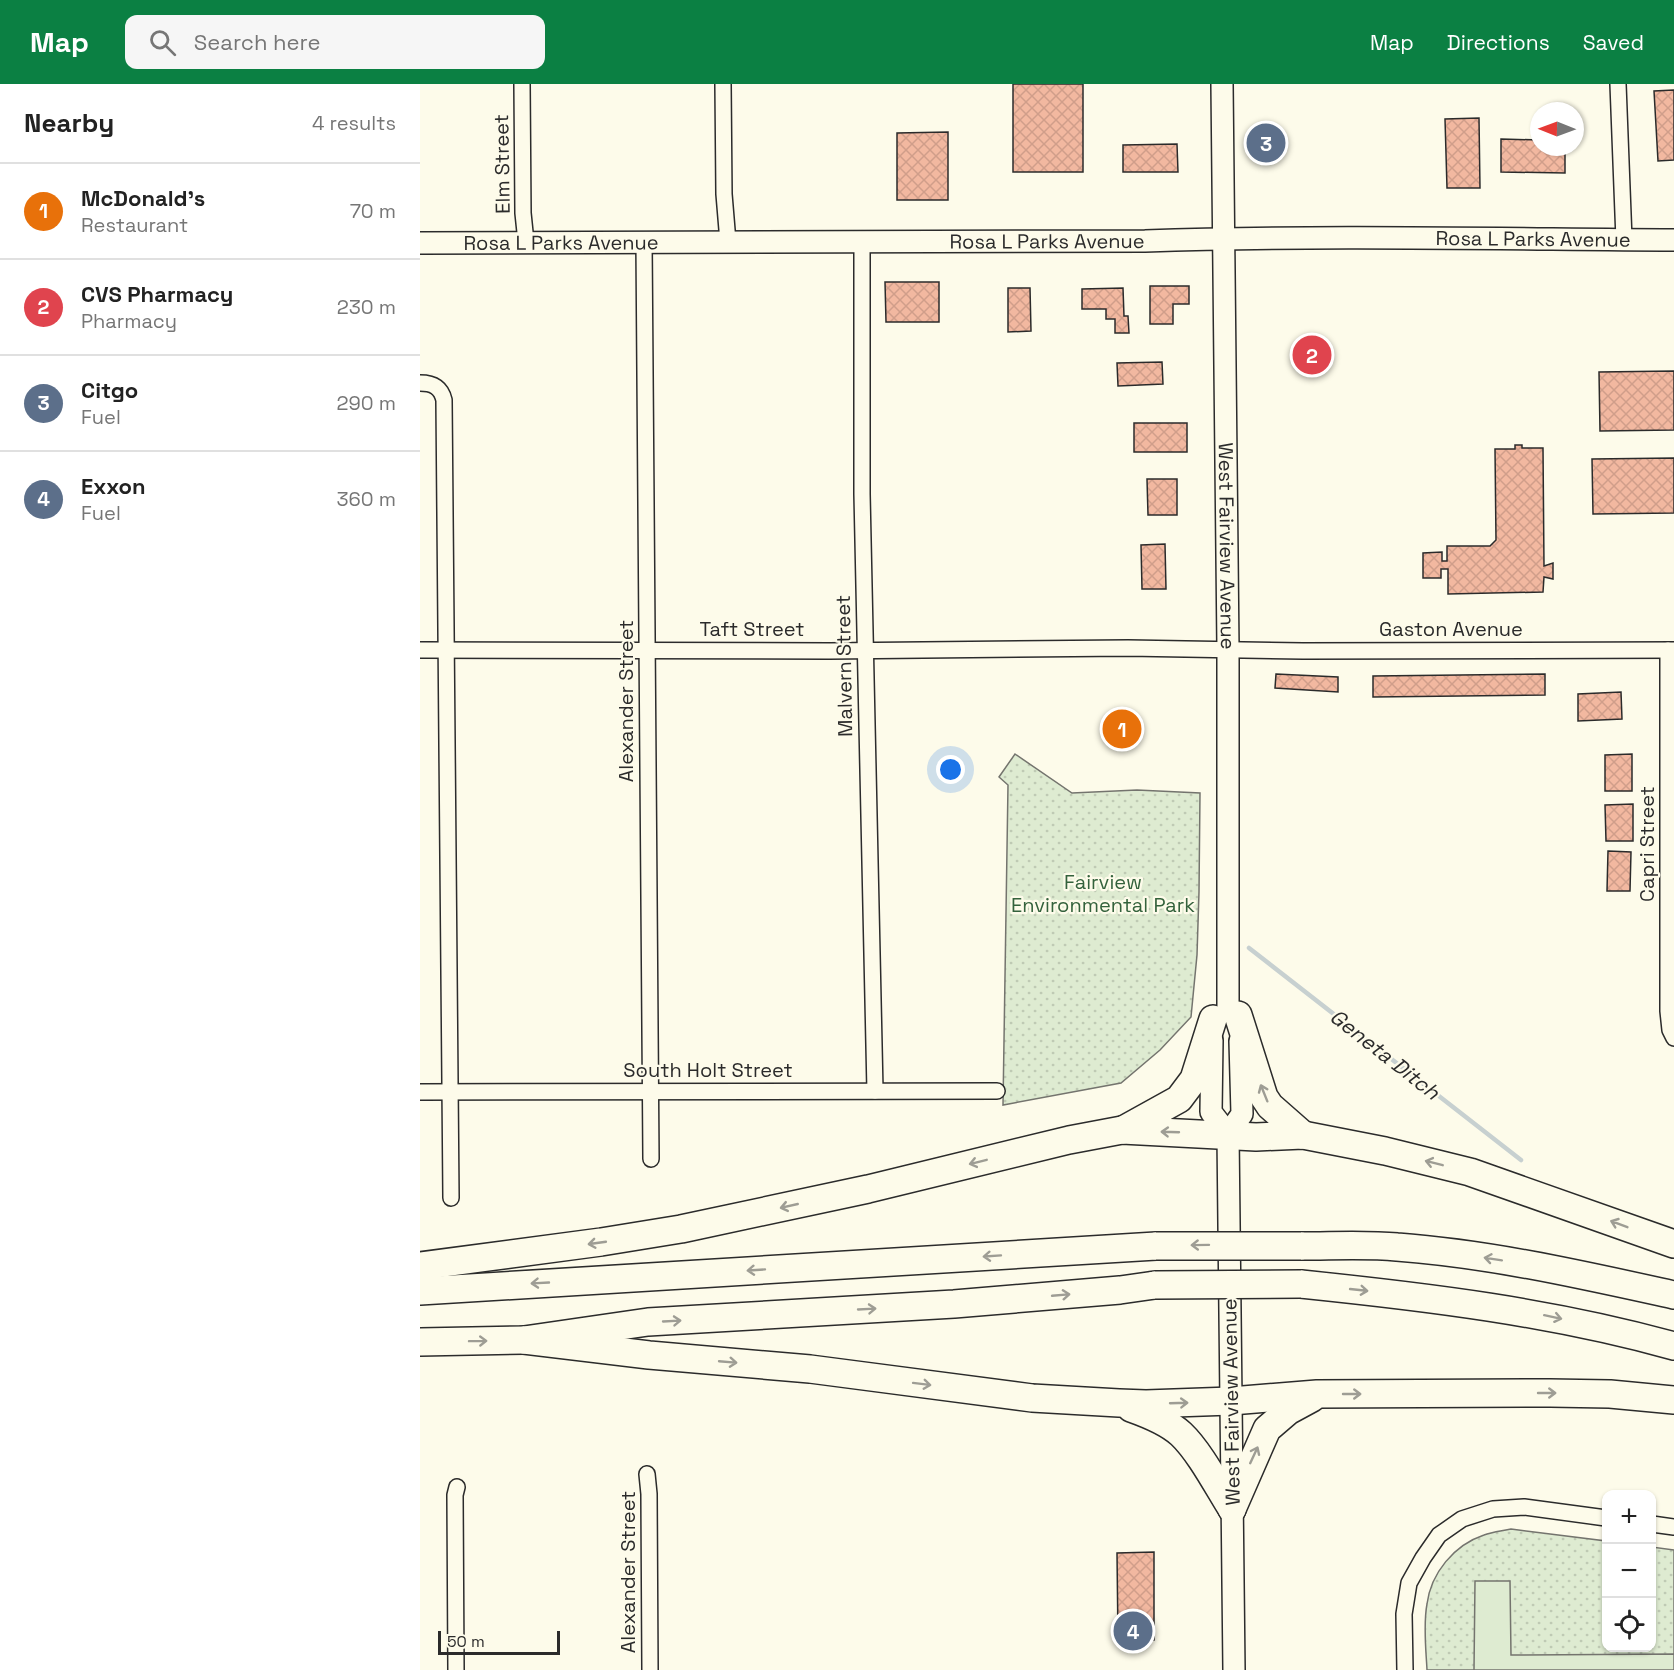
<!DOCTYPE html>
<meta charset="utf-8">
<style>
body{margin:0;font-family:"Space Grotesk",sans-serif;background:#f6f6f6;color:#222}
.controls{position:absolute;right:18px;bottom:18px;display:grid;overflow:hidden;border-radius:12px;box-shadow:0 2px 4px #0004}
.controls button{width:54px;height:54px;display:grid;place-items:center;padding:0;border:0;border-bottom:2px solid #e0e0e0;background:#fff;color:#222;font:30px sans-serif}
.compass{position:absolute;left:1110px;top:18px;width:54px;height:54px;border-radius:50%;background:#fff;box-shadow:0 2px 4px #0004;rotate:271deg}
.scale{position:absolute;left:18px;bottom:15px;width:122px;box-sizing:border-box;padding-left:6px;border:3px solid #2b2b2b;border-top:0;font-size:16px;line-height:21px;white-space:nowrap;color:#2b2b2b;-webkit-text-stroke:4px #fdfbea;paint-order:stroke}
.you{position:absolute;left:531px;top:686px;width:21px;height:21px;margin:-15px;border:4px solid #fff;border-radius:50%;background:#1a73e8;box-shadow:0 0 0 9px #1a73e833}
.badge{display:grid;place-items:center;width:39px;height:39px;border-radius:50%;background:#0b8043;color:#fff;font-size:20px;font-weight:700}
.pin{position:absolute;translate:-50% -50%;border:3px solid #fff;box-shadow:0 2px 6px #0006}
.list{margin:0;padding:0;list-style:none}
h2{display:flex;justify-content:space-between;align-items:center;height:78px;margin:0;padding:0 24px;font-size:26px}
h2 small{font-size:20px;font-weight:400;color:#767676}
.list li{display:grid;grid-template-columns:39px 1fr auto;gap:18px;align-items:center;box-sizing:border-box;height:96px;padding:0 24px;border-top:2px solid #e0e0e0}
.list b{display:block;font-size:22px;white-space:nowrap}
.list p{margin:0;font-size:20px;white-space:nowrap;color:#767676}
.list em{font-size:20px;font-style:normal;color:#767676}
.icon{flex:none;width:33px;height:33px;fill:none;stroke:currentColor;stroke-width:2;stroke-linecap:round;stroke-linejoin:round}
.map{position:relative;flex:none;width:1254px;height:1586px;overflow:hidden}
header{display:flex;align-items:center;gap:36px;box-sizing:border-box;height:84px;padding:0 30px;background:#0b8043;color:#fff}
header strong{font-size:28px}
nav{display:flex;gap:33px;margin-inline-start:auto;font-size:21px}
.search{width:420px;height:54px;background:#f6f6f6;display:flex;align-items:center;gap:15px;box-sizing:border-box;padding:0 21px;border-radius:12px;color:#767676;font-size:22px}
main{display:flex}
aside{flex:1;background:#fff}
.map>svg:first-child{display:block}
.grass{fill:url(#grass-dots);stroke:#74746e;stroke-width:1.5}
.garden{fill:#deebd1;stroke:#74746e;stroke-width:1.5}
.lines{fill:none;stroke-linecap:round;stroke-linejoin:round}
.stream{stroke:#c7d0d0;stroke-width:4.5}
.building{fill:url(#building-cross-hatch);stroke:#2b2b2b;stroke-width:1.5}
.street-casing{stroke:#2b2b2b;stroke-width:18}
.secondary-casing{stroke:#2b2b2b;stroke-width:24}
.highway-casing{stroke:#2b2b2b;stroke-width:30}
.street{stroke:#fdfbea;stroke-width:15}
.secondary{stroke:#fdfbea;stroke-width:21}
.highway{stroke:#fdfbea;stroke-width:27}
.highway-bridge-casing{stroke:#2b2b2b;stroke-width:30;stroke-linecap:butt}
.highway-bridge{stroke:#fdfbea;stroke-width:27}
.oneway{stroke:#9e9d94}
.labels{text-anchor:middle;dominant-baseline:central;stroke-width:4.5;stroke-linejoin:round;paint-order:stroke}
.street-label{font-size:20px;fill:#2b2b2b;stroke:#fdfbea}
.park-label{font-size:20px;fill:#34623c;stroke:#fdfbea}
.water-label{font-size:21px;font-style:italic;fill:#2b2b2b;stroke:#fdfbea}
</style>
<header>
<strong>Map</strong>
<div class="search"><svg class="icon" aria-label="search" viewBox="0 0 24 24"><circle cx="10" cy="10" r="6"/><path d="M15 15l6 6"/></svg>Search here</div>
<nav><a>Map</a><a>Directions</a><a>Saved</a></nav>
</header>
<main>
<aside>
<h2>Nearby<small>4 results</small></h2>
<ul class="list">
<li><span class="badge" style="background:#e8710a">1</span><div><b>McDonald's</b><p>Restaurant</p></div><em>70 m</em></li>
<li><span class="badge" style="background:#e0444e">2</span><div><b>CVS Pharmacy</b><p>Pharmacy</p></div><em>230 m</em></li>
<li><span class="badge" style="background:#5c6f8a">3</span><div><b>Citgo</b><p>Fuel</p></div><em>290 m</em></li>
<li><span class="badge" style="background:#5c6f8a">4</span><div><b>Exxon</b><p>Fuel</p></div><em>360 m</em></li>
</ul>
</aside>
<div class="map">
<svg width="1254" height="1586" viewBox="0 0 1254 1586">
<defs>
<pattern id="grass-dots" width="8" height="8" patternUnits="userSpaceOnUse" patternTransform="scale(1.5)"><rect width="8" height="8" fill="#deebd1"/><path d="M2 2h.1M6 6h.1" fill="none" stroke="#bfcab4" stroke-width="1.8" stroke-linecap="round"/></pattern>
<pattern id="building-cross-hatch" width="8" height="8" patternUnits="userSpaceOnUse" patternTransform="scale(1.5)"><rect width="8" height="8" fill="#f2b8a0"/><path d="M0 0l8 8M0 8l8-8" fill="none" stroke="#d09e8a"/></pattern>
</defs>
<rect width="100%" height="100%" fill="#fdfbea"/>
<g class="grass">
<path d="M 595,670 L 652,709 L 717,706 L 780,709 L 779,808 L 777,871 L 771,933 L 740,966 L 701,999 L 583,1021 L 588,701 L 579,693 Z"/>
<path d="M 1091,1445 L 1186,1457 L 1186,1564 L 1232,1564 L 1232,1463 L 1254,1466 L 1254,1586 L 1007,1586 C 1006,1565 1003,1541 1007,1520 C 1011,1489 1034,1461 1064,1451 C 1072,1448 1082,1447 1091,1445 Z"/>
</g>
<path class="garden" d="M 1055,1497 L 1090,1497 L 1091,1571 L 1254,1570 L 1254,1586 L 1054,1586 Z"/>
<g class="lines">
<path class="stream" d="M 829,864 L 1101,1076"/>
</g>
<g class="building">
<rect x="593" y="0" width="70" height="88"/>
<path d="M 1254,6 L 1254,76 L 1238,77 L 1234,7 Z"/>
<path d="M 1059,34 L 1060,104 L 1027,104 L 1025,35 Z"/>
<path d="M 528,48 L 528,116 L 477,116 L 477,49 Z"/>
<path d="M 1081,55 L 1119,56 L 1119,63 L 1145,63 L 1145,89 L 1081,88 Z"/>
<path d="M 757,60 L 758,88 L 703,88 L 703,61 Z"/>
<path d="M 465,198 L 519,198 L 519,238 L 466,238 Z"/>
<path d="M 730,202 L 769,202 L 769,220 L 753,220 L 753,240 L 730,240 Z"/>
<path d="M 588,204 L 610,204 L 611,247 L 588,248 Z"/>
<path d="M 703,204 L 704,232 L 708,232 L 709,249 L 695,249 L 695,235 L 686,235 L 686,225 L 662,225 L 662,205 Z"/>
<path d="M 742,278 L 743,300 L 698,302 L 697,279 Z"/>
<path d="M 1254,287 L 1254,346 L 1180,347 L 1179,288 Z"/>
<rect x="714" y="339" width="53" height="29"/>
<path d="M 1095,361 L 1102,361 L 1102,364 L 1123,364 L 1124,482 L 1133,479 L 1133,495 L 1124,493 L 1123,508 L 1028,510 L 1028,485 L 1021,485 L 1021,494 L 1003,494 L 1003,469 L 1022,468 L 1022,477 L 1027,477 L 1027,462 L 1070,462 L 1076,456 L 1075,365 L 1095,365 Z"/>
<path d="M 1254,374 L 1254,429 L 1173,430 L 1172,375 Z"/>
<path d="M 727,395 L 757,395 L 757,431 L 728,431 Z"/>
<path d="M 745,460 L 746,505 L 722,505 L 721,461 Z"/>
<path d="M 856,590 L 918,593 L 918,608 L 855,604 Z"/>
<path d="M 1125,590 L 1125,611 L 953,613 L 953,592 Z"/>
<path d="M 1201,608 L 1202,635 L 1158,637 L 1158,610 Z"/>
<path d="M 1212,670 L 1212,707 L 1185,707 L 1185,671 Z"/>
<path d="M 1213,720 L 1213,757 L 1186,757 L 1185,721 Z"/>
<path d="M 1188,767 L 1211,768 L 1210,807 L 1187,807 Z"/>
<path d="M 734,1468 L 734,1556 L 698,1556 L 697,1469 Z"/>
</g>
<g class="lines">
<defs>
<g id="street">
<path d="M 102,0 L 103,129 L 106,158"/>
<path d="M 303,0 L 304,110 L 308,158"/>
<path d="M 1198,0 L 1204,156"/>
<path d="M 442,157 L 442,410 L 455,1007"/>
<path d="M 224,158 L 231,1075"/>
<path d="M 0,299 C 13,299 21,303 24,316 L 31,1114"/>
<path d="M 0,566 L 409,567 L 708,564 L 883,567 L 1254,566"/>
<path d="M 1248,566 L 1248,927 L 1250,946 L 1254,954"/>
<path d="M 0,1008 L 577,1007"/>
<path d="M 227,1390 L 229,1410 L 230,1586"/>
<path d="M 1232,1440 L 1254,1443"/>
<path d="M 36,1586 L 35,1411 L 37,1403"/>
<path d="M 985,1586 L 984,1530 L 989,1499 L 1003,1474 L 1019,1451 L 1042,1435 L 1073,1425 L 1104,1423 L 1186,1434"/>
</g>
<g id="secondary">
<path id="s1" d="M 802,0 L 808,565 L 808,923"/>
<path id="s2" d="M 0,159 L 725,157 C 901,151 1078,155 1254,156"/>
<path d="M 792,956 L 791,1028 L 808,1050"/>
<path d="M 814,1586 L 808,1050 L 822,1030 L 820,957"/>
</g>
<g id="highway">
<path d="M 818,931 L 844,1013 L 850,1022 L 883,1051"/>
<path d="M 703,1046 L 759,1015 L 774,995 L 793,935"/>
<path d="M 881,1162 C 913,1162 946,1160 977,1163 C 1071,1170 1163,1191 1254,1211"/>
<path d="M 0,1182 L 181,1158 L 261,1145 L 448,1105 L 649,1056 L 702,1046 L 836,1053 L 883,1051 L 965,1067 L 1050,1088 L 1254,1160"/>
<path d="M 881,1200 C 1007,1213 1132,1228 1254,1262"/>
<path d="M 0,1207 L 736,1162"/>
<path d="M 104,1256 L 229,1271 L 390,1285 L 612,1314 L 699,1319 L 726,1320 L 811,1317 L 897,1310 L 1130,1309 L 1190,1310 L 1254,1316"/>
<path d="M 0,1258 L 104,1256 L 228,1238 L 534,1220 L 700,1206 L 735,1201"/>
<path d="M 711,1324 C 728,1330 748,1338 761,1350 C 780,1368 798,1403 812,1425"/>
<path d="M 812,1425 L 847,1345 L 868,1327 L 892,1314"/>
</g>
</defs>
<use href="#street" class="street-casing"/>
<use href="#secondary" class="secondary-casing"/>
<use href="#highway" class="highway-casing"/>
<use href="#street" class="street"/>
<use href="#secondary" class="secondary"/>
<use href="#highway" class="highway"/>
<defs>
<g id="highway-bridge">
<path d="M 736,1162 L 881,1162"/>
<path d="M 735,1201 L 881,1200"/>
</g>
</defs>
<use href="#highway-bridge" class="highway-bridge-casing"/>
<use href="#highway-bridge" class="highway-bridge"/>
</g>
<defs><path id="oneway-shaft" d="M-6 0H5M1.5-3L5.5 0L1.5 3" fill="none" stroke-width="1.6" stroke-linecap="round" stroke-linejoin="round" transform="scale(1.5)"/></defs>
<g class="oneway">
<use href="#oneway-shaft" transform="translate(844 1009) rotate(-112)"/>
<use href="#oneway-shaft" transform="translate(750 1048) rotate(-178)"/>
<use href="#oneway-shaft" transform="translate(558 1078) rotate(166)"/>
<use href="#oneway-shaft" transform="translate(1014 1079) rotate(-166)"/>
<use href="#oneway-shaft" transform="translate(369 1122) rotate(167)"/>
<use href="#oneway-shaft" transform="translate(1199 1140) rotate(-159)"/>
<use href="#oneway-shaft" transform="translate(177 1159) rotate(172)"/>
<use href="#oneway-shaft" transform="translate(780 1161) rotate(179)"/>
<use href="#oneway-shaft" transform="translate(572 1172) rotate(176)"/>
<use href="#oneway-shaft" transform="translate(1073 1175) rotate(-171)"/>
<use href="#oneway-shaft" transform="translate(336 1186) rotate(176)"/>
<use href="#oneway-shaft" transform="translate(120 1199) rotate(177)"/>
<use href="#oneway-shaft" transform="translate(939 1206) rotate(6)"/>
<use href="#oneway-shaft" transform="translate(641 1211) rotate(-5)"/>
<use href="#oneway-shaft" transform="translate(447 1225) rotate(-3)"/>
<use href="#oneway-shaft" transform="translate(1133 1233) rotate(12)"/>
<use href="#oneway-shaft" transform="translate(252 1237) rotate(-3)"/>
<use href="#oneway-shaft" transform="translate(58 1257) rotate(-1)"/>
<use href="#oneway-shaft" transform="translate(308 1278) rotate(5)"/>
<use href="#oneway-shaft" transform="translate(502 1300) rotate(7)"/>
<use href="#oneway-shaft" transform="translate(1127 1309)"/>
<use href="#oneway-shaft" transform="translate(932 1310)"/>
<use href="#oneway-shaft" transform="translate(759 1319) rotate(-2)"/>
<use href="#oneway-shaft" transform="translate(834 1371) rotate(-65)"/>
</g>
<g class="labels">
<g class="street-label">
<text transform="translate(82 80) rotate(-91)">Elm Street</text>
<text stroke="none"><textPath href="#s2" startOffset="1113">Rosa L Parks Avenue</textPath></text>
<text stroke="none"><textPath href="#s2" startOffset="627">Rosa L Parks Avenue</textPath></text>
<text stroke="none"><textPath href="#s2" startOffset="141">Rosa L Parks Avenue</textPath></text>
<text stroke="none"><textPath href="#s1" startOffset="462">West Fairview Avenue</textPath></text>
<text x="332" y="545">Taft Street</text>
<text x="1031" y="545">Gaston Avenue</text>
<text transform="translate(424 582) rotate(-91)">Malvern Street</text>
<text transform="translate(206 617) rotate(-90)">Alexander Street</text>
<text transform="translate(1227 760) rotate(-90)">Capri Street</text>
<text x="288" y="986">South Holt Street</text>
<text transform="translate(811 1318) rotate(-91)">West Fairview Avenue</text>
<text transform="translate(208 1488) rotate(-90)">Alexander Street</text>
</g>
<g class="park-label">
<text x="683" y="798">Fairview<tspan x="683" dy="23">Environmental Park</tspan></text>
</g>
<g class="water-label">
<text transform="translate(965 970) rotate(38)">Geneta Ditch</text>
</g>
</g>
</svg>
<div class="controls">
<button>+</button>
<button>−</button>
<button><svg class="icon" aria-label="locate" viewBox="0 0 24 24"><circle cx="12" cy="12" r="6"/><path d="M12 2v4M12 18v4M2 12h4M18 12h4"/></svg></button>
</div>
<svg class="compass" viewBox="-18 -18 36 36"><path d="M0-13l5 13h-10z" fill="#e53935"/><path d="M0 13l5-13h-10z" fill="#767676"/></svg>
<div class="scale">50 m</div>
<div class="you"></div>
<div class="pin badge" style="left:702px;top:645px;background:#e8710a">1</div>
<div class="pin badge" style="left:892px;top:271px;background:#e0444e">2</div>
<div class="pin badge" style="left:846px;top:59px;background:#5c6f8a">3</div>
<div class="pin badge" style="left:713px;top:1547px;background:#5c6f8a">4</div>
</div>
</main>
